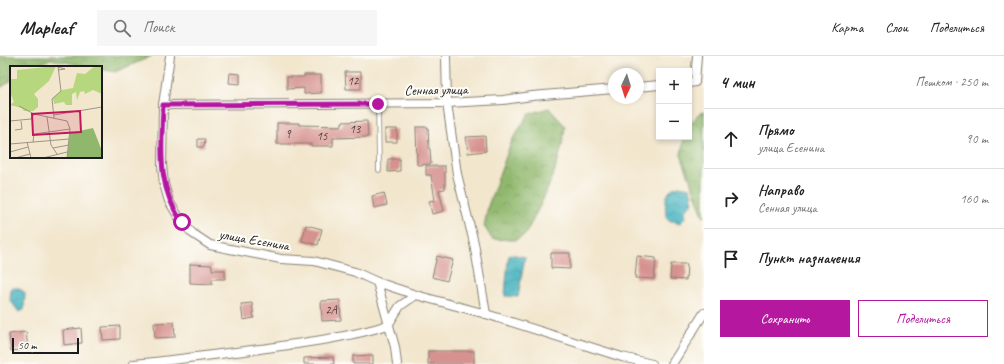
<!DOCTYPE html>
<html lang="ru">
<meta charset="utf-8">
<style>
body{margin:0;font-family:Caveat,sans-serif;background:#f6f6f6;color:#222}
.controls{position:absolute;right:12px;top:12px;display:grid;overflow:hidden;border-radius:0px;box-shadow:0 2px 6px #0003}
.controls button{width:36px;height:36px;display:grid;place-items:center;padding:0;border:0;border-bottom:1px solid #e0e0e0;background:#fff;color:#222;font:20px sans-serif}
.compass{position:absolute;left:608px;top:12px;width:36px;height:36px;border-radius:50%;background:#fff;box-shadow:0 2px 6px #0003;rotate:184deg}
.scale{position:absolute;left:12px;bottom:10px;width:67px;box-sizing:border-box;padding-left:4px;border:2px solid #1c1c1c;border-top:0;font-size:11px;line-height:14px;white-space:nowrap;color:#1c1c1c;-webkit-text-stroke:3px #fdfcf7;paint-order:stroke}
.stop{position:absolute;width:12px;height:12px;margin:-9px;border:3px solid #b5179e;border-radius:50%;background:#fff}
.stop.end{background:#b5179e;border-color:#fff;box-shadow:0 1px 4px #0008}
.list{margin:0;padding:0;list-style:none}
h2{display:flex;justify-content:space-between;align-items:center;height:52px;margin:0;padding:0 16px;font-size:17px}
h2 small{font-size:13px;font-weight:400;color:#767676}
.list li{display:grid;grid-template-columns:26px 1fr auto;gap:12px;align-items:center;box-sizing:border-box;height:60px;padding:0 16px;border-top:1px solid #e0e0e0}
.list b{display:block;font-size:15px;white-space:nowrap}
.list p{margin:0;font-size:13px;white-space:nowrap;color:#767676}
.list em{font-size:13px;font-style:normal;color:#767676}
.actions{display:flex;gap:8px;padding:12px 16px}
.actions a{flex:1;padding:9px 0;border:1px solid #b5179e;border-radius:0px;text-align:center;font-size:14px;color:#b5179e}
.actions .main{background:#b5179e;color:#fff}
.icon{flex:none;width:22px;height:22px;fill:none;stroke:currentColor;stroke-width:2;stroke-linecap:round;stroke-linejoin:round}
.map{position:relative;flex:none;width:704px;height:308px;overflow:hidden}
header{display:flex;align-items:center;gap:24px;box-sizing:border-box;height:56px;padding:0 20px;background:#fff;border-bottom:1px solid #e0e0e0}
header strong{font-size:19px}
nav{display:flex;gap:22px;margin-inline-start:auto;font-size:14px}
.search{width:280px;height:36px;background:#f6f6f6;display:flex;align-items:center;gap:10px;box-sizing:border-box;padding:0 14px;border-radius:0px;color:#767676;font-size:15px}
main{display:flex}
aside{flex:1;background:#fff}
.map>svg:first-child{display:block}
.forest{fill:url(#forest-crowns);stroke:#566a44}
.water{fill:url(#water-waves);stroke:#30686e}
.building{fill:#d6928f}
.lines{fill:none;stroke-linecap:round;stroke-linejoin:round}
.lane-casing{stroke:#878174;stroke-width:5.5}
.street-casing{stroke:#878174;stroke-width:10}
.lane{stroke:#fff;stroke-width:4}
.street{stroke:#fff;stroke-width:8}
.route{stroke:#b5179e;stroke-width:5}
.labels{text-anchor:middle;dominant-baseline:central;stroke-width:4;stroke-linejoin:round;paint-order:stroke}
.number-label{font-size:12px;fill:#4a3a39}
.street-label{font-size:14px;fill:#1c1c1c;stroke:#fdfcf7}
.inset-road{fill:none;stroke:#9c9586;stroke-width:1}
.view{fill:#c2185b;fill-opacity:0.15;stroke:#c2185b;stroke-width:2}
.inset-edge{fill:none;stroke:#1c1c1c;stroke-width:2}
</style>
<header>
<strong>Mapleaf</strong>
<div class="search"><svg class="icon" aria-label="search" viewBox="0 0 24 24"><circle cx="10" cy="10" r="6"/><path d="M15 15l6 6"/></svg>Поиск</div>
<nav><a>Карта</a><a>Слои</a><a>Поделиться</a></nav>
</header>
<main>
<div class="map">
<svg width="704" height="308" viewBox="0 0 704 308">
<defs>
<pattern id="forest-crowns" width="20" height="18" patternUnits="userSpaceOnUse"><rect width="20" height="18" fill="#90b86d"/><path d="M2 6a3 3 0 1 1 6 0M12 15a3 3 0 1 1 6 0" fill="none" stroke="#759559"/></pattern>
<pattern id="water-waves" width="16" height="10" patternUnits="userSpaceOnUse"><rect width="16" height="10" fill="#44b3c0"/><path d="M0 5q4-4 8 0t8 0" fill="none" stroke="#38919b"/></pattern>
</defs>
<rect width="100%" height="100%" fill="#fdfcf7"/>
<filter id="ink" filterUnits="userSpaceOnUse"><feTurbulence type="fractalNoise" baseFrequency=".025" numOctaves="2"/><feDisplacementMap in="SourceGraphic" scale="8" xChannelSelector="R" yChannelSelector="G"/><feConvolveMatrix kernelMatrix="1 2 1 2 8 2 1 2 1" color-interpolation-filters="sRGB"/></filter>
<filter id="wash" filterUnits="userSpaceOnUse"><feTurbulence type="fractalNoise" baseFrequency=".012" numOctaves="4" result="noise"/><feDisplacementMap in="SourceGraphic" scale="16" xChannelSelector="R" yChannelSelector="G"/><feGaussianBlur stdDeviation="0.9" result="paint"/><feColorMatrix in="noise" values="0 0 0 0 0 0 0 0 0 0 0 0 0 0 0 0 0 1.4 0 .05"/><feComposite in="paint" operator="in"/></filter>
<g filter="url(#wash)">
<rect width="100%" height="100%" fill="#f2e6cd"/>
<g class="forest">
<path d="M 0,0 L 152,0 L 115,16 L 101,13 L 101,11 L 89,11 L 50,3 L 36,11 L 11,11 L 11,25 L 0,32 Z"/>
<path d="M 549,52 L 565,70 C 561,109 543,145 525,179 L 515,184 L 492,183 L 484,170 L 488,150 L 512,84 L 529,58 Z"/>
<path d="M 704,56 L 704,162 L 681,99 L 684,81 L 689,81 L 689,69 L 700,57 Z"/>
</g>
<g class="water">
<path d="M 678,130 L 690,132 L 693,147 L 685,153 L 686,161 L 680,167 L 668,164 C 664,156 664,139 672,133 C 673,132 677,131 678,130 Z"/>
<path d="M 510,198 L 525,201 L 518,241 L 505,240 L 508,203 Z"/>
<path d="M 11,232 L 19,232 L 25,237 L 24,254 L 19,256 L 10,244 Z"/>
</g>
<g id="blocks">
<g class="building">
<path d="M 345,16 L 361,16 L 361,33 L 346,33 Z"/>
<path d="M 230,17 L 240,18 L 240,28 L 229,27 Z"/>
<path d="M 304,19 L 321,19 L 321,37 L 304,38 L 304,32 L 287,33 L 287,21 L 304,21 Z"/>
<path d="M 367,65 L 368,81 L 333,82 L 333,90 L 311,90 L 311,88 L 277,88 L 277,67 L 299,67 L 299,69 L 342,70 L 342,66 Z"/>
<path d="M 416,71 L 428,71 L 429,93 L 430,93 L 431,108 L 417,109 Z"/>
<rect x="385" y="73" width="12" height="13"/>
<path d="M 485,80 L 486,95 L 468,97 L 466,81 Z"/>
<path d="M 198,83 L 205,83 L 204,91 L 198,91 Z"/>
<path d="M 388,103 L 400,103 L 400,115 L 388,116 Z"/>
<path d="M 426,110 L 445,110 L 445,133 L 439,134 L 444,155 L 432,158 L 429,145 L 435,144 L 431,119 L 426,119 Z"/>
<path d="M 384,137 L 387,149 L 374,152 L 372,140 Z"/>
<path d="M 306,169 L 322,173 L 318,189 L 302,185 Z"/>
<path d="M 551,197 L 570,197 L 570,213 L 551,212 Z"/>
<path d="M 437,200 L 453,204 L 447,225 L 432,221 Z"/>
<path d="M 637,200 L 656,202 L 654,223 L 635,222 Z"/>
<path d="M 190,208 L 212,209 L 212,214 L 225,214 L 225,223 L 212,223 L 212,228 L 190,227 Z"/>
<path d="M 671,208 L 687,208 L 686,224 L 670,223 Z"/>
<path d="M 340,244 L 341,264 L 322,265 L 321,245 Z"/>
<path d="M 252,247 L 254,262 L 243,264 L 241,248 Z"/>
<path d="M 174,266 L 175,281 L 155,282 L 154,267 Z"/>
<path d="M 120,270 L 120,283 L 103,284 L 102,271 Z"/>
<path d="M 81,272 L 82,287 L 64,289 L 63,274 Z"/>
<path d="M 26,276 L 28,293 L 11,295 L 9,278 Z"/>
<rect x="428" y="295" width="46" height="13"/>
<path d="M 373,299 L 373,308 L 353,308 L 353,300 Z"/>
<path d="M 333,301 L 334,308 L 304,308 L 304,302 Z"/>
</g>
</g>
</g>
<g filter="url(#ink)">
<use href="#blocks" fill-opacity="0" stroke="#878174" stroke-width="1"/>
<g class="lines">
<defs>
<path id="lane" d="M 378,48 L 379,114"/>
<g id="street">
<path d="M 170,0 L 163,49 L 162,109 L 164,128 L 169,145 L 175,155 L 182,166 L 192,177 L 210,189 L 281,203 L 314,205 L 355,216 L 377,226 L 416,239 L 486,258 L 622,301 L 652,308"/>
<path d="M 446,0 L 447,47 L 457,118 L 474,187 L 486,258"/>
<path d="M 689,27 L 695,26 L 697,0"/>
<path d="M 638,31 L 659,29"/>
<path d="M 163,49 L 447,47 L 503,44 L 532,40 L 614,33"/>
<path d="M 377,226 L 395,291 L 397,308"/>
<path d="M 134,308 C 176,304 218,298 260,293 C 303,287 347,282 388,269 L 400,250 L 416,239"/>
<path d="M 672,308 L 704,257"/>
</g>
</defs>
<use href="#lane" class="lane-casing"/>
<use href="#street" class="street-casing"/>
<use href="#lane" class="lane"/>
<use href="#street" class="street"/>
</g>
</g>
<g class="lines" filter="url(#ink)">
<path class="route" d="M 182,166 C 156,129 162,92 163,49 L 378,48"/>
</g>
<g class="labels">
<g class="number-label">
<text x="353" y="25">12</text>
<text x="355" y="73">13</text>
<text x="288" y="78">9</text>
<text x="322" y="80">15</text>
<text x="331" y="254">2А</text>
</g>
<g class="street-label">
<text transform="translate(436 34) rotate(-1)">Сенная улица</text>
<text transform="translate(254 184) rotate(10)">улица Есенина</text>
</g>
</g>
<g transform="translate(10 10)">
<rect width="92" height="92" fill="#f2e6cd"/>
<path d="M 46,0 L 39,15 L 24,28 L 28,33 L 28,41 L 23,45 L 14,45 L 12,42 L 0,39 L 4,36 L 0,26 L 0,13 L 7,13 L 7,4 ZM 85,0 L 92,0 L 92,28 L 83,24 L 75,28 L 74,25 L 70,26 L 67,34 L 66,26 L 62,28 L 62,39 L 56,39 L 54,36 L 44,38 L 43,32 L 52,24 L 63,22 L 67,7 L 75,8 Z" fill="#b6d77e"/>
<path d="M 83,62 L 92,85 L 92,92 L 57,92 L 60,67 Z" fill="#90b86d"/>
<path class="inset-road" d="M 0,0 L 15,0M 48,4 L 55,3 L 48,1M 9,40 L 24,48M 44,49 L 92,41M 37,51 L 41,79 L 47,88M 44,52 L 42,33 L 51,25 L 48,0M 0,55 L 21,53 L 24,48 L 57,55 L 60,63 L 57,92M 5,64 L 12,63 L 11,55M 17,76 L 21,92M 23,76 L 24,68 L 60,63M 0,78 L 59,73M 43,82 L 59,79M 0,86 L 18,81M 5,92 L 20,88M 33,92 L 57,86"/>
<path class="view" d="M 70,45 L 71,66 L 23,69 L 22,48 Z"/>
<rect width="92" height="92" class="inset-edge"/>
</g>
</svg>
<div class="controls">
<button>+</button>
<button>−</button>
</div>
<svg class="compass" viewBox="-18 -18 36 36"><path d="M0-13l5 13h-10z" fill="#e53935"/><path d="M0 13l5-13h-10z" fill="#767676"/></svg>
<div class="scale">50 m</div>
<div class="stop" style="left:182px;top:166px"></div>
<div class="stop end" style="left:378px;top:48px"></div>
</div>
<aside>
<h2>4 мин<small>Пешком · 250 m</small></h2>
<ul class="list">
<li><svg class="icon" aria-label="ahead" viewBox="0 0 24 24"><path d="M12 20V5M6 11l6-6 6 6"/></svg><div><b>Прямо</b><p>улица Есенина</p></div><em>90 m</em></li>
<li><svg class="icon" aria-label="right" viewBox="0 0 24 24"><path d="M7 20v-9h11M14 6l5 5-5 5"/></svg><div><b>Направо</b><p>Сенная улица</p></div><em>160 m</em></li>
<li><svg class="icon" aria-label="arrive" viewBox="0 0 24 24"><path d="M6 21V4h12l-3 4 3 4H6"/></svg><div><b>Пункт назначения</b></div></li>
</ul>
<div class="actions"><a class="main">Сохранить</a><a>Поделиться</a></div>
</aside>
</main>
